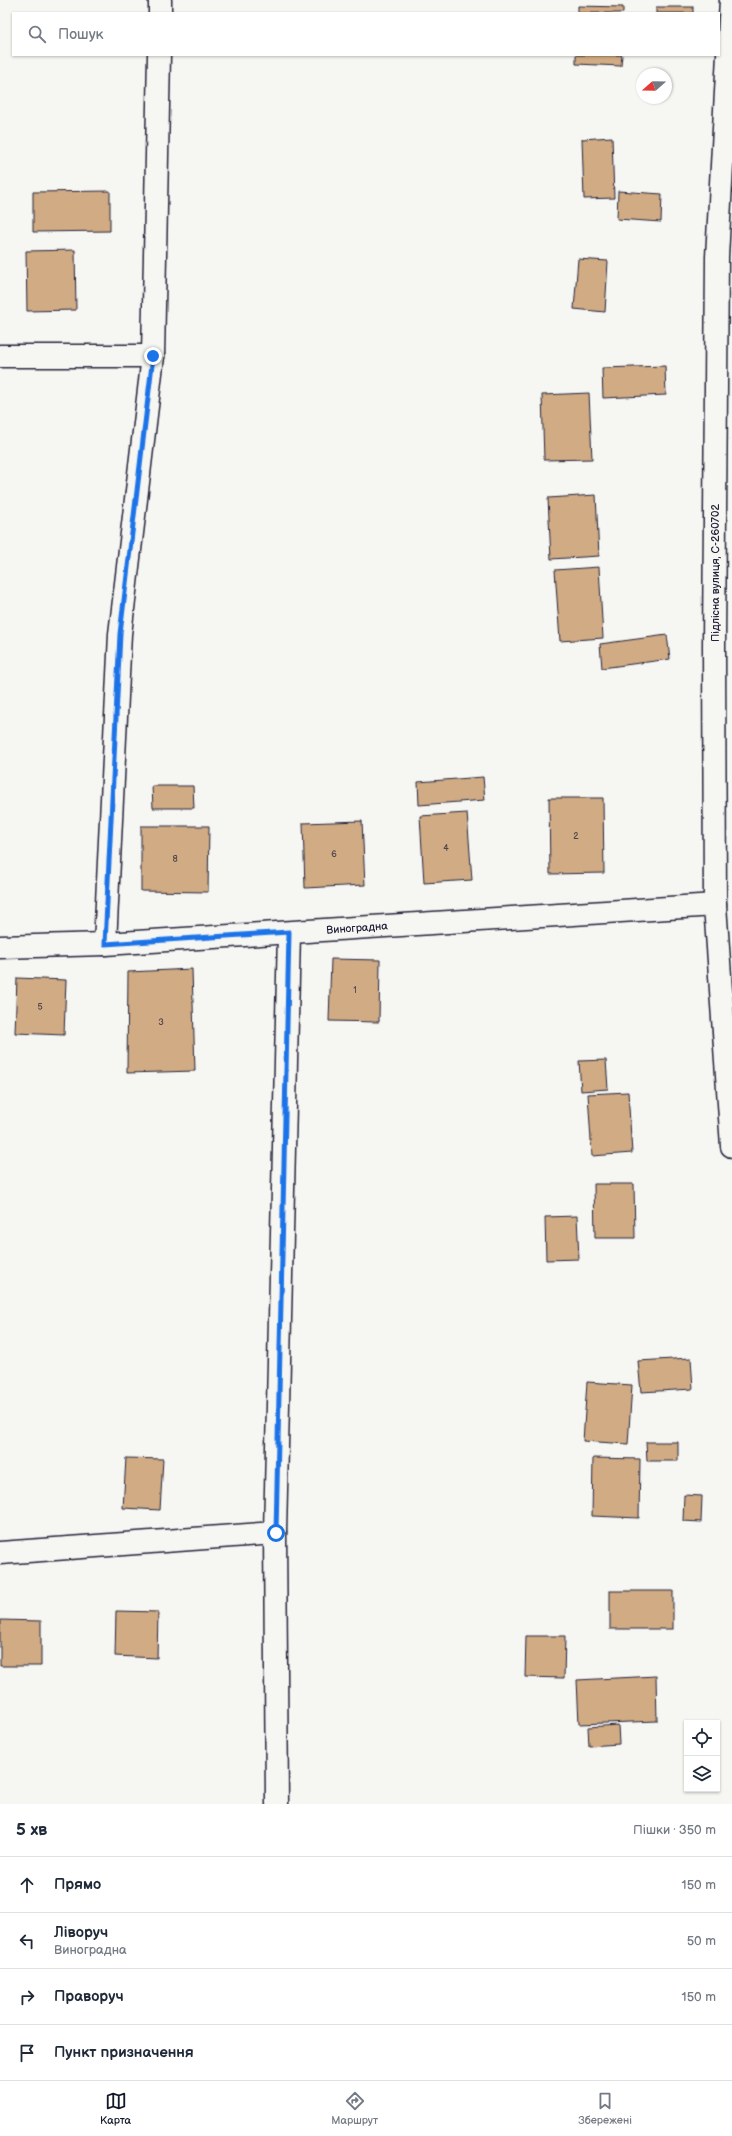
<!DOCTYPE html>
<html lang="uk">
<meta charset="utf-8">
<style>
body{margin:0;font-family:"Balsamiq Sans",sans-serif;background:#f6f6f7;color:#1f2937}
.controls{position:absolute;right:12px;bottom:12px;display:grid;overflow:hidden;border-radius:0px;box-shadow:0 1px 3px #0004}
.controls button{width:36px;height:36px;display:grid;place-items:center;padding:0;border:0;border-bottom:1px solid #e0e1e3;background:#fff;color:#1f2937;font:20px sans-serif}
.compass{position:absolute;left:636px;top:68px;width:36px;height:36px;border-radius:50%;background:#fff;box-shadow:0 1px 3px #0004;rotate:250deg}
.stop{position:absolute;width:12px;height:12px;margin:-9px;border:3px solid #1a73e8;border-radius:50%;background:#fff}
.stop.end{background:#1a73e8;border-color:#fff;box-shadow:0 1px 4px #0008}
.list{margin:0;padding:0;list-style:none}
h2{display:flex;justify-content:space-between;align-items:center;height:52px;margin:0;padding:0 16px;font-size:17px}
h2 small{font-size:13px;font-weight:400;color:#747a83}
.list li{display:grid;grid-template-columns:26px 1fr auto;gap:12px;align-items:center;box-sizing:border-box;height:56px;padding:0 16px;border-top:1px solid #e0e1e3}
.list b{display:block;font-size:15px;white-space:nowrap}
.list p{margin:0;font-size:13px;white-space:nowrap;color:#747a83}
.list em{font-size:13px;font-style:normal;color:#747a83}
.icon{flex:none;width:22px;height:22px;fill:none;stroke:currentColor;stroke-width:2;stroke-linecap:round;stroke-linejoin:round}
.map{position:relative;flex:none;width:732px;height:1804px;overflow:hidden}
.search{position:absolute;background:#fff;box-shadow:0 1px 3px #0004;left:12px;right:12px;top:12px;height:44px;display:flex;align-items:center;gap:10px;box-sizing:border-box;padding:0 14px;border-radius:0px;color:#747a83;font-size:15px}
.sheet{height:276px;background:#fff}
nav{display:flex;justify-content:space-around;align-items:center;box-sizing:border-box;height:56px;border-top:1px solid #e0e1e3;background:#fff;font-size:11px;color:#747a83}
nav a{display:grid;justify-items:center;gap:2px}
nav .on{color:#111827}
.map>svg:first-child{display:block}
.building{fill:#d1ab83;stroke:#22223b}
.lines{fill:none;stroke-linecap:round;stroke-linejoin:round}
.street-casing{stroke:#22223b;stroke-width:25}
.street{stroke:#f6f6f2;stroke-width:22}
.route{stroke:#1a73e8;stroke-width:5}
.labels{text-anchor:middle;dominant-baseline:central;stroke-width:3.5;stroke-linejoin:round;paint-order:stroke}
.number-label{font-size:9px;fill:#4e444d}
.street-label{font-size:11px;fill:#22223b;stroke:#f6f6f2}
</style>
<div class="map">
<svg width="732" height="1804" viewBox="0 0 732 1804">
<rect width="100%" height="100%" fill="#f6f6f2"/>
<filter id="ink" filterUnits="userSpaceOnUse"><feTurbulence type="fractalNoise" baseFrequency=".025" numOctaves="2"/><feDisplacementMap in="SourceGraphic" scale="8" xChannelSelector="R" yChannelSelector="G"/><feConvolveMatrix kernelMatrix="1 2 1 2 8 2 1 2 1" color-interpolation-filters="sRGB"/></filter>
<g filter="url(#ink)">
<g class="building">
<path d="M 578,6 L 623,7 L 623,13 L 578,13 Z"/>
<rect x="656" y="7" width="37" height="6"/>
<path d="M 576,55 L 622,55 L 621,66 L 576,64 Z"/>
<path d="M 612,137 L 614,198 L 584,199 L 582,139 Z"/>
<path d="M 110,191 L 110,231 L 33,232 L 33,192 Z"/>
<path d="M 618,191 L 662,194 L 661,222 L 617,219 Z"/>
<path d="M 75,250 L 76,310 L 27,311 L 26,251 Z"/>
<path d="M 578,259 L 608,261 L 605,312 L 574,309 Z"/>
<path d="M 665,366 L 666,395 L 603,398 L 602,368 Z"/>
<path d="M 589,393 L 592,459 L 544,460 L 542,395 Z"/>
<path d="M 596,495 L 599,556 L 551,559 L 548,498 Z"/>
<path d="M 599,567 L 603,638 L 560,641 L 555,570 Z"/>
<path d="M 667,635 L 670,659 L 602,668 L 600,644 Z"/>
<path d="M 483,777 L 485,800 L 419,805 L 418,782 Z"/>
<path d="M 152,786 L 193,786 L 194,808 L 153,808 Z"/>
<path d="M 549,798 L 603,798 L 604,873 L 550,874 Z"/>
<path d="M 467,813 L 472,880 L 424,883 L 420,816 Z"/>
<path d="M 362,821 L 365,885 L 305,888 L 303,823 Z"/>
<path d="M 141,826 L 209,826 L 208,892 L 141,891 Z"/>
<path d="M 331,959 L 380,960 L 379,1022 L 329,1021 Z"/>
<path d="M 192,969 L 195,1071 L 127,1073 L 128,972 Z"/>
<path d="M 17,978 L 66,980 L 64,1035 L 15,1033 Z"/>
<path d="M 606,1060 L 608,1089 L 581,1091 L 579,1061 Z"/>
<path d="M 628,1092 L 632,1153 L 592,1156 L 588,1094 Z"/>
<path d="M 594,1184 L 634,1184 L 635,1238 L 595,1238 Z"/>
<path d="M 577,1216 L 579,1259 L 546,1260 L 545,1217 Z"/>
<path d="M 691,1358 L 693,1389 L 641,1392 L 638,1361 Z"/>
<path d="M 587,1382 L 632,1385 L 628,1444 L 583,1441 Z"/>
<path d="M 646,1442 L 678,1442 L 678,1461 L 647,1461 Z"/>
<path d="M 126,1458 L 163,1459 L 160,1510 L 123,1508 Z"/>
<path d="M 593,1458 L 640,1459 L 639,1518 L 592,1516 Z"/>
<path d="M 684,1495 L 702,1496 L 701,1522 L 683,1521 Z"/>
<rect x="610" y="1591" width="63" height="38"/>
<path d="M 116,1611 L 158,1612 L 157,1658 L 115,1656 Z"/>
<path d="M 0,1620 L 41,1621 L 41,1666 L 0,1666 Z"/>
<path d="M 526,1636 L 565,1636 L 564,1678 L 525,1677 Z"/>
<path d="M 656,1676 L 657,1721 L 579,1724 L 577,1680 Z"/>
<path d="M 618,1725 L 619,1744 L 589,1746 L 588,1727 Z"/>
</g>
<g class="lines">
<defs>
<g id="street">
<path d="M 731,0 L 717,257 L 714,646 L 715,905 L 732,1146"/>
<path d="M 160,13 L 160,0"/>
<path d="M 0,356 L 153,356"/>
<path d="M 105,944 L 120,634 L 153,356 L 159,55"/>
<path d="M 0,947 L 105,944 L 715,905"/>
<path d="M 0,1553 L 275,1533"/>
<path d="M 277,1804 L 275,1533 L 289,933"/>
</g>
</defs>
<use href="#street" class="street-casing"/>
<use href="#street" class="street"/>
</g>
</g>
<g class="lines" filter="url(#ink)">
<path class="route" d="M 153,356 L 120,634 L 105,944 L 289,932 L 276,1533"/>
</g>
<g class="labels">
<g class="number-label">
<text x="576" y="836">2</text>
<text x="446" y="848">4</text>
<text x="334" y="854">6</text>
<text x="175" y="859">8</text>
<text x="355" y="990">1</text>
<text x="40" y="1007">5</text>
<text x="161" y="1022">3</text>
</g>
<g class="street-label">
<text transform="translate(715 573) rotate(-90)">Підлісна вулиця, С-260702</text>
<text transform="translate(357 928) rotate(-4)">Виноградна</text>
</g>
</g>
</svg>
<div class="controls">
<button><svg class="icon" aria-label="locate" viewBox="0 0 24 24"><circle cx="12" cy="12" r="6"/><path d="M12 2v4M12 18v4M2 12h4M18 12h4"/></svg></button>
<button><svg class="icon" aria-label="layers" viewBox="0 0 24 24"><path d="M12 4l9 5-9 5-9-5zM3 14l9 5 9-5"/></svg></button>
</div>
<svg class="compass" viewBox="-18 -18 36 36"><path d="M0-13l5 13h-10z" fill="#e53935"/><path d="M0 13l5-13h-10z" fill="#747a83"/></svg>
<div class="stop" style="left:276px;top:1533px"></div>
<div class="stop end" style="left:153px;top:356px"></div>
<div class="search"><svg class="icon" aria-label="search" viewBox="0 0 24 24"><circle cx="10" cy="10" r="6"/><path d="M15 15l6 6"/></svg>Пошук</div>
</div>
<section class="sheet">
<h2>5 хв<small>Пішки · 350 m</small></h2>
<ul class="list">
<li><svg class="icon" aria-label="ahead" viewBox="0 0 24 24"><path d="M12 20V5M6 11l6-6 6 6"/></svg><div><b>Прямо</b></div><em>150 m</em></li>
<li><svg class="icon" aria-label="left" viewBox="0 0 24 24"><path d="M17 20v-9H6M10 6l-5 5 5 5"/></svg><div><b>Ліворуч</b><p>Виноградна</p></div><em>50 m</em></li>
<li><svg class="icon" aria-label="right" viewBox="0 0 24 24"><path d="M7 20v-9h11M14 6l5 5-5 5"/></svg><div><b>Праворуч</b></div><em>150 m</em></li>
<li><svg class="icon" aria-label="arrive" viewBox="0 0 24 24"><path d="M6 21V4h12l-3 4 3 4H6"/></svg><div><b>Пункт призначення</b></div></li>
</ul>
</section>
<nav>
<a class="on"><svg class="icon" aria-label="map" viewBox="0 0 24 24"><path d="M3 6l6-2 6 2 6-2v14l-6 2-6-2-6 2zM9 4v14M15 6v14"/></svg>Карта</a>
<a><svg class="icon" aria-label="directions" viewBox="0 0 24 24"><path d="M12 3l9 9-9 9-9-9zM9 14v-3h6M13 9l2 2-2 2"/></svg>Маршрут</a>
<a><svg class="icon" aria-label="saved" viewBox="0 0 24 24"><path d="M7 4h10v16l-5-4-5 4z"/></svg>Збережені</a>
</nav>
